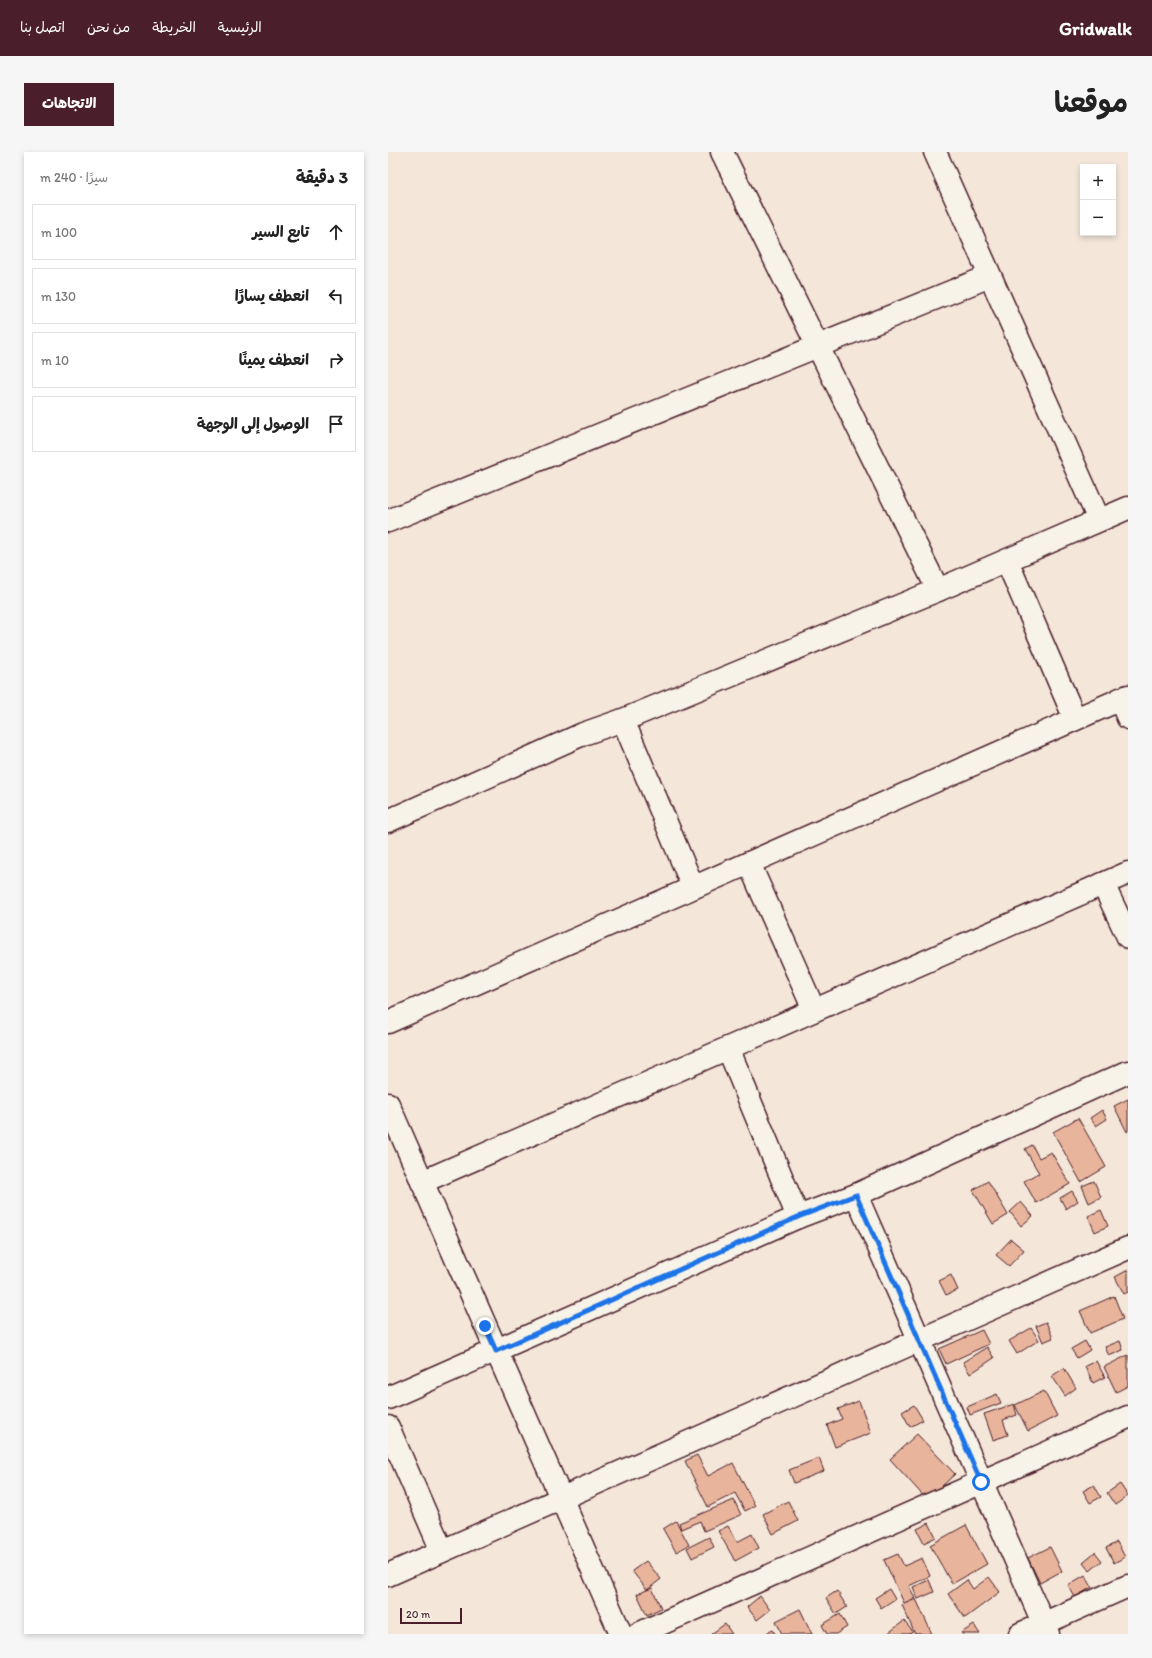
<!DOCTYPE html>
<html lang="ar">
<meta charset="utf-8">
<style>
body{margin:0;font-family:Itim,"Playpen Sans Arabic",sans-serif;background:#f6f6f6;color:#222;direction:rtl}
.controls{position:absolute;right:12px;top:12px;display:grid;overflow:hidden;border-radius:0px;box-shadow:0 2px 6px #0003}
.controls button{width:36px;height:36px;display:grid;place-items:center;padding:0;border:0;border-bottom:1px solid #e0e0e0;background:#fff;color:#222;font:20px sans-serif}
.scale{position:absolute;left:12px;bottom:10px;width:62px;box-sizing:border-box;padding-left:4px;border:2px solid #4a1f2b;border-top:0;font-size:11px;line-height:14px;white-space:nowrap;color:#4a1f2b;-webkit-text-stroke:3px #f7f3e8;paint-order:stroke}
.stop{position:absolute;width:12px;height:12px;margin:-9px;border:3px solid #1a73e8;border-radius:50%;background:#fff}
.stop.end{background:#1a73e8;border-color:#fff;box-shadow:0 1px 4px #0008}
.list{margin:0;padding:0;list-style:none}
h2{display:flex;justify-content:space-between;align-items:center;height:52px;margin:0;padding:0 16px;font-size:17px}
h2 small{font-size:13px;font-weight:400;color:#767676}
.list li{display:grid;grid-template-columns:26px 1fr auto;gap:12px;align-items:center;box-sizing:border-box;height:56px;margin:0 8px 8px;padding:0 8px;border:1px solid #e0e0e0;border-radius:0px}
.list b{display:block;font-size:15px;white-space:nowrap}
.list em{font-size:13px;font-style:normal;color:#767676}
.icon{flex:none;width:22px;height:22px;fill:none;stroke:currentColor;stroke-width:2;stroke-linecap:round;stroke-linejoin:round}
.map{position:relative;flex:none;width:740px;height:1482px;overflow:hidden;direction:ltr;border-radius:0px}
header{display:flex;align-items:center;gap:24px;box-sizing:border-box;height:56px;padding:0 20px;background:#4a1f2b;color:#fff}
header strong{font-size:19px}
nav{display:flex;gap:22px;margin-inline-start:auto;font-size:14px}
.intro{display:flex;align-items:center;justify-content:space-between;box-sizing:border-box;height:96px;padding:0 24px}
h1{margin:0;font-size:28px}
.button{padding:10px 18px;border-radius:0px;background:#4a1f2b;color:#fff;font-size:14px;font-weight:700}
main{display:flex;gap:24px;padding:0 24px}
aside{flex:1;background:#fff;border-radius:0px;box-shadow:0 2px 6px #0003}
.map>svg:first-child{display:block}
.building{fill:#e8b49b;stroke:#4a1f2b}
.lines{fill:none;stroke-linecap:round;stroke-linejoin:round}
.street-casing{stroke:#4a1f2b;stroke-width:25}
.street{stroke:#f7f3e8;stroke-width:22}
.route{stroke:#1a73e8;stroke-width:5}
</style>
<header>
<strong>Gridwalk</strong>
<nav><a>الرئيسية</a><a>الخريطة</a><a>من نحن</a><a>اتصل بنا</a></nav>
</header>
<div class="intro"><h1>موقعنا</h1><a class="button">الاتجاهات</a></div>
<main>
<div class="map">
<svg width="740" height="1482" viewBox="0 0 740 1482">
<rect width="100%" height="100%" fill="#f4e6d9"/>
<filter id="ink" filterUnits="userSpaceOnUse"><feTurbulence type="fractalNoise" baseFrequency=".025" numOctaves="2"/><feDisplacementMap in="SourceGraphic" scale="8" xChannelSelector="R" yChannelSelector="G"/><feConvolveMatrix kernelMatrix="1 2 1 2 8 2 1 2 1" color-interpolation-filters="sRGB"/></filter>
<g filter="url(#ink)">
<g class="building">
<path d="M 740,947 L 740,979 L 739,980 L 726,954 Z"/>
<path d="M 714,958 L 719,967 L 708,974 L 702,966 Z"/>
<path d="M 690,966 L 718,1015 L 693,1030 L 665,980 Z"/>
<path d="M 644,993 L 651,1006 L 663,1000 L 682,1032 L 648,1051 L 636,1029 L 651,1021 L 637,997 Z"/>
<path d="M 600,1029 L 620,1063 L 605,1072 L 585,1038 Z"/>
<path d="M 706,1029 L 713,1045 L 701,1051 L 694,1034 Z"/>
<path d="M 684,1039 L 690,1049 L 678,1057 L 672,1046 Z"/>
<path d="M 633,1050 L 645,1064 L 633,1074 L 622,1060 Z"/>
<path d="M 713,1058 L 720,1074 L 707,1080 L 700,1064 Z"/>
<path d="M 623,1087 L 636,1098 L 621,1114 L 608,1103 Z"/>
<path d="M 740,1118 L 740,1140 L 736,1142 L 727,1125 Z"/>
<path d="M 563,1123 L 570,1138 L 558,1143 L 551,1129 Z"/>
<path d="M 726,1144 L 735,1167 L 702,1181 L 692,1159 Z"/>
<path d="M 658,1170 L 665,1186 L 655,1190 L 648,1174 Z"/>
<path d="M 643,1176 L 651,1188 L 629,1202 L 621,1189 Z"/>
<path d="M 594,1178 L 601,1192 L 558,1212 L 551,1197 Z"/>
<path d="M 697,1189 L 702,1198 L 689,1206 L 683,1197 Z"/>
<path d="M 732,1189 L 735,1198 L 721,1204 L 717,1195 Z"/>
<path d="M 599,1195 L 606,1206 L 582,1222 L 575,1210 Z"/>
<path d="M 740,1203 L 740,1234 L 728,1240 L 716,1215 Z"/>
<path d="M 708,1209 L 717,1225 L 705,1231 L 697,1214 Z"/>
<path d="M 676,1216 L 688,1236 L 677,1244 L 664,1224 Z"/>
<path d="M 656,1239 L 669,1264 L 640,1279 L 627,1253 Z"/>
<path d="M 609,1242 L 613,1251 L 582,1263 L 579,1255 Z"/>
<path d="M 471,1249 L 483,1281 L 447,1295 L 439,1273 L 454,1267 L 450,1257 Z"/>
<path d="M 626,1252 L 629,1263 L 615,1268 L 620,1283 L 605,1288 L 596,1262 Z"/>
<path d="M 526,1253 L 535,1268 L 522,1275 L 514,1260 Z"/>
<path d="M 529,1282 L 567,1322 L 539,1348 L 502,1307 Z"/>
<path d="M 309,1303 L 320,1324 L 345,1311 L 367,1354 L 357,1359 L 347,1341 L 320,1355 L 297,1309 Z"/>
<path d="M 431,1306 L 436,1319 L 406,1331 L 401,1318 Z"/>
<path d="M 732,1332 L 740,1344 L 727,1353 L 719,1341 Z"/>
<path d="M 706,1333 L 713,1345 L 702,1351 L 695,1339 Z"/>
<path d="M 346,1348 L 353,1363 L 316,1379 L 312,1369 L 293,1377 L 291,1371 Z"/>
<path d="M 400,1349 L 410,1369 L 385,1382 L 375,1362 Z"/>
<path d="M 288,1369 L 301,1393 L 288,1400 L 275,1377 Z"/>
<path d="M 541,1371 L 548,1385 L 536,1391 L 529,1377 Z"/>
<path d="M 578,1373 L 599,1412 L 564,1432 L 542,1393 Z"/>
<path d="M 340,1374 L 349,1390 L 364,1382 L 371,1396 L 347,1409 L 330,1379 Z"/>
<path d="M 321,1385 L 326,1395 L 304,1406 L 299,1396 Z"/>
<path d="M 729,1390 L 737,1405 L 726,1411 L 718,1396 Z"/>
<path d="M 662,1395 L 674,1419 L 652,1431 L 640,1406 Z"/>
<path d="M 707,1400 L 714,1409 L 702,1419 L 695,1410 Z"/>
<path d="M 510,1402 L 516,1414 L 534,1406 L 542,1424 L 521,1434 L 527,1446 L 516,1451 L 496,1408 Z"/>
<path d="M 258,1409 L 273,1427 L 259,1438 L 244,1419 Z"/>
<path d="M 697,1423 L 704,1435 L 687,1445 L 680,1433 Z"/>
<path d="M 601,1425 L 612,1440 L 577,1466 L 560,1442 L 579,1428 L 585,1437 Z"/>
<path d="M 541,1428 L 546,1440 L 530,1447 L 525,1435 Z"/>
<path d="M 264,1436 L 273,1456 L 259,1463 L 249,1442 Z"/>
<path d="M 501,1437 L 507,1447 L 493,1456 L 487,1446 Z"/>
<path d="M 449,1439 L 459,1455 L 448,1462 L 438,1446 Z"/>
<path d="M 372,1444 L 382,1458 L 369,1468 L 359,1455 Z"/>
<path d="M 528,1447 L 544,1482 L 527,1482 L 514,1453 Z"/>
<path d="M 412,1457 L 424,1482 L 394,1482 L 388,1469 Z"/>
<path d="M 452,1462 L 459,1475 L 448,1482 L 439,1482 L 434,1473 Z"/>
<path d="M 516,1469 L 525,1480 L 521,1482 L 499,1482 Z"/>
<path d="M 337,1472 L 344,1482 L 323,1482 Z"/>
<path d="M 586,1473 L 592,1482 L 574,1482 L 573,1481 Z"/>
<path d="M 385,1478 L 387,1482 L 377,1482 Z"/>
</g>
<g class="lines">
<defs>
<g id="street">
<path d="M 334,0 L 550,438"/>
<path d="M 547,0 L 711,368"/>
<path d="M 0,369 L 602,124"/>
<path d="M 619,409 L 687,567"/>
<path d="M 732,547 L 740,566"/>
<path d="M 235,568 L 305,735"/>
<path d="M 0,669 L 195,582 L 235,568 L 550,438 L 740,356"/>
<path d="M 361,711 L 426,858"/>
<path d="M 715,732 L 740,785"/>
<path d="M 0,870 L 740,544"/>
<path d="M 340,896 L 410,1065"/>
<path d="M 0,952 L 233,1482"/>
<path d="M 34,1030 L 740,721"/>
<path d="M 468,1043 L 660,1482"/>
<path d="M 0,1246 L 410,1065 L 468,1043 L 740,920"/>
<path d="M 0,1275 L 54,1399"/>
<path d="M 0,1423 L 740,1096"/>
<path d="M 250,1482 L 740,1265"/>
<path d="M 632,1482 L 740,1434"/>
</g>
</defs>
<use href="#street" class="street-casing"/>
<use href="#street" class="street"/>
</g>
</g>
<g class="lines" filter="url(#ink)">
<path class="route" d="M 97,1174 L 108,1199 L 410,1065 L 468,1043 L 593,1330"/>
</g>
</svg>
<div class="controls">
<button>+</button>
<button>−</button>
</div>
<div class="scale">20 m</div>
<div class="stop" style="left:593px;top:1330px"></div>
<div class="stop end" style="left:97px;top:1174px"></div>
</div>
<aside>
<h2>3 دقيقة<small>سيرًا · 240 m</small></h2>
<ul class="list">
<li><svg class="icon" aria-label="ahead" viewBox="0 0 24 24"><path d="M12 20V5M6 11l6-6 6 6"/></svg><div><b>تابع السير</b></div><em>100 m</em></li>
<li><svg class="icon" aria-label="left" viewBox="0 0 24 24"><path d="M17 20v-9H6M10 6l-5 5 5 5"/></svg><div><b>انعطف يسارًا</b></div><em>130 m</em></li>
<li><svg class="icon" aria-label="right" viewBox="0 0 24 24"><path d="M7 20v-9h11M14 6l5 5-5 5"/></svg><div><b>انعطف يمينًا</b></div><em>10 m</em></li>
<li><svg class="icon" aria-label="arrive" viewBox="0 0 24 24"><path d="M6 21V4h12l-3 4 3 4H6"/></svg><div><b>الوصول إلى الوجهة</b></div></li>
</ul>
</aside>
</main>
